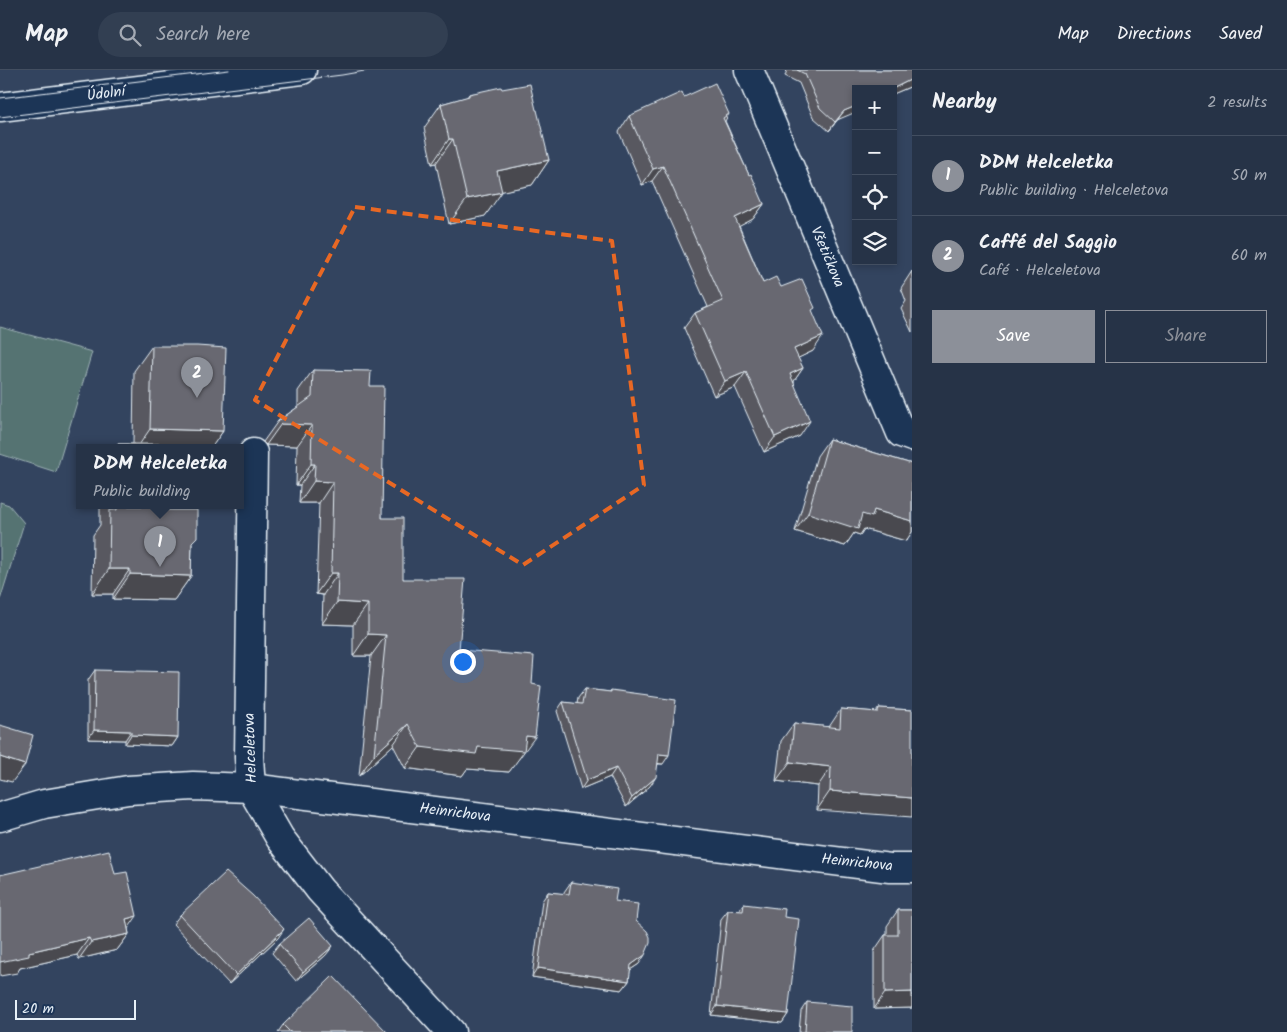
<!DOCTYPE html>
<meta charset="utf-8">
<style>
body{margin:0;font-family:Kalam,sans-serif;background:#323f52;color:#f1f3f6}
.controls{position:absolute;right:15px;top:15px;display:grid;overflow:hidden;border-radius:0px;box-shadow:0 2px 8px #0003}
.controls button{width:45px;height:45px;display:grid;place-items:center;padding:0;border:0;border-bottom:1px solid #424e60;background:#263347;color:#f1f3f6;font:25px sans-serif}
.scale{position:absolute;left:15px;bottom:12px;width:121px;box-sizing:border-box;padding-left:5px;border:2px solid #e8f1f8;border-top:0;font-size:14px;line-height:18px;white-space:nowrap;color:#e8f1f8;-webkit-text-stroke:4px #1d3557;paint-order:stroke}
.you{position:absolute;left:462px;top:591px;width:18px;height:18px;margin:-12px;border:4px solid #fff;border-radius:50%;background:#1a73e8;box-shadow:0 0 0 8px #1a73e833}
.badge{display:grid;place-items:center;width:32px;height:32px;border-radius:50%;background:#8c9099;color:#fff;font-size:16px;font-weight:700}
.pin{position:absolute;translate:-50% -41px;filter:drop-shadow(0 1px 2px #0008)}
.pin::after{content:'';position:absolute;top:26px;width:18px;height:15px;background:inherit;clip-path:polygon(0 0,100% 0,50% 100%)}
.popup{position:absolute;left:76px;top:374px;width:168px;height:65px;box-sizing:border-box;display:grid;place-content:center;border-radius:0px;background:#263347;filter:drop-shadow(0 1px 4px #0005);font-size:16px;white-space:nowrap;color:#a4aab4}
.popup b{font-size:19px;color:#f1f3f6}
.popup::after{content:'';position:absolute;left:50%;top:100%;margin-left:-10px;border:10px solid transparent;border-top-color:#263347}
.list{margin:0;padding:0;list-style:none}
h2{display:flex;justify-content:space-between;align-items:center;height:65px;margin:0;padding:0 20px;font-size:21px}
h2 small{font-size:16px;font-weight:400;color:#a4aab4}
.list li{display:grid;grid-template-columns:32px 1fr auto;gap:15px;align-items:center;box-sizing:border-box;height:80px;padding:0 20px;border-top:1px solid #424e60}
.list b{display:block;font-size:19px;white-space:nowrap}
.list p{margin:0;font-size:16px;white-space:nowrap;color:#a4aab4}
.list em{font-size:16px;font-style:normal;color:#a4aab4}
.actions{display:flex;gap:10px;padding:15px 20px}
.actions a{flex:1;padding:11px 0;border:1px solid #8c9099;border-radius:0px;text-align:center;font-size:18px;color:#8c9099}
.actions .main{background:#8c9099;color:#fff}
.icon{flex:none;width:28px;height:28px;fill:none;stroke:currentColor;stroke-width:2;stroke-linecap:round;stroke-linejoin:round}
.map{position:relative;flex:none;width:912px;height:962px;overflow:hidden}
header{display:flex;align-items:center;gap:30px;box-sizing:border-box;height:70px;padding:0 25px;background:#263347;border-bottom:1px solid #424e60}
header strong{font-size:24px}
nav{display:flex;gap:28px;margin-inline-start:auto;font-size:18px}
.search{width:350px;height:45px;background:#323f52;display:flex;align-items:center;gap:12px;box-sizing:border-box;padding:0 18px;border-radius:28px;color:#a4aab4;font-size:19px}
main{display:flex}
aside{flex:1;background:#263347}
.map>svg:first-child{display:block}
.pitch{fill:#557372;stroke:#9eb2b5}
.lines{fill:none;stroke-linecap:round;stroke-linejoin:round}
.minor-casing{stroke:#e8f1f8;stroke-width:31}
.minor{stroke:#1d3557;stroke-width:28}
.tram{stroke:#e8f1f8;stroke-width:1}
.wall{fill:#595961;stroke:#e8f1f8}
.shaded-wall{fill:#48494f;stroke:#e8f1f8}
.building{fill:#676871;stroke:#e8f1f8}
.marked{fill:none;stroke:#e86824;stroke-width:4;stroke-dasharray:10 6;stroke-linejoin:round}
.labels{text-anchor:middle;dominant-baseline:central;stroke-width:4;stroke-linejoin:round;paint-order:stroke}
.street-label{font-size:15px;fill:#e8f1f8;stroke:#1d3557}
</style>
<header>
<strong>Map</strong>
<div class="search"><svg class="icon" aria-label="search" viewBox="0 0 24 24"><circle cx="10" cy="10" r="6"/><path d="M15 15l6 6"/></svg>Search here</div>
<nav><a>Map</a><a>Directions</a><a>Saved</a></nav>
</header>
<main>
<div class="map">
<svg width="912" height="962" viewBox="0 0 912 962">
<rect width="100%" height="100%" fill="#33445f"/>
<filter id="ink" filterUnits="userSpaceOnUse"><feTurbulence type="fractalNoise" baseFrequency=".02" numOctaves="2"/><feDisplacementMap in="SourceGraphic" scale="10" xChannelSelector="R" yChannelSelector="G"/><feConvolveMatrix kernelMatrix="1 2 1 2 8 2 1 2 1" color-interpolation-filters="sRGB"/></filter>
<g filter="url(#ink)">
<g class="pitch">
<path d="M 0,257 L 92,282 L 56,402 L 0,384 Z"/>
<path d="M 0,432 L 9,435 L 24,453 L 0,530 Z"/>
</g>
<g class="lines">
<defs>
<g id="minor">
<path d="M 749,0 L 901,363 L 912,367"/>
<path d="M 0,37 L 302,0"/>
<path d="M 253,383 L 249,687 L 251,718 L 280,768 L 320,820 L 451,962"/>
<path d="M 0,747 L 44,734 L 128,720 L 193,716 L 251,718 L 890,798 L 912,798"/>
</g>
</defs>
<use href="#minor" class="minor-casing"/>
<use href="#minor" class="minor"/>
<g class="tram">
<path d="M 0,28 L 229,0"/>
<path d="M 0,47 L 342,5 L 370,0"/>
</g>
</g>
<g class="wall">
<path d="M 787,0 L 912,0 L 912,16 L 893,24 L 893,19 L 837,50 L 829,61 L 813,47 L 799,13 L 785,6 Z"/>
<path d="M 502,19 L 549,90 L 532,115 L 502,121 L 485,146 L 449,154 L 436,93 L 432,94 L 424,58 L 441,34 L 467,27 L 469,24 Z"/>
<path d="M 684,27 L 729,44 L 725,51 L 749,105 L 764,134 L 753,149 L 739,156 L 763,213 L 781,217 L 812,241 L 813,281 L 798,288 L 803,298 L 794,311 L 800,366 L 764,382 L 735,317 L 714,326 L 684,258 L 695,243 L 708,237 L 652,111 L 642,115 L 619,62 L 629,46 Z"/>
<path d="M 912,201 L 912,262 L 901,239 L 906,231 L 901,218 Z"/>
<path d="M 152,276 L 223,361 L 211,378 L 114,378 L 118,374 L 133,374 L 134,301 Z"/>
<path d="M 313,300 L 370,316 L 382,448 L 403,509 L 459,580 L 520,688 L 519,688 L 509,702 L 467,699 L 462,706 L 405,698 L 393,675 L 359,706 L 371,586 L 353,586 L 353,555 L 322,554 L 323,525 L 316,524 L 319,433 L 299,433 L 300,415 L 296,415 L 297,376 L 266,375 L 263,372 L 278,351 L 298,337 L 298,321 Z"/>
<path d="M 829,369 L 912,394 L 912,462 L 906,471 L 864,459 L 860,465 L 854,463 L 845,476 L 795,461 L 817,386 Z"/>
<path d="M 100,436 L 158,436 L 158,440 L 192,474 L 191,506 L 174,530 L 113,529 L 113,524 L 92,524 L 93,465 L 100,455 Z"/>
<path d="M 95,600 L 178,667 L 172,676 L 125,674 L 125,670 L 88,669 L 88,610 Z"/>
<path d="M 585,619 L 610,622 L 611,620 L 663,694 L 658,694 L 650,716 L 626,737 L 610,707 L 581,719 L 557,641 L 563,632 L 577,634 L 578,628 Z"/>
<path d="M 879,638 L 912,640 L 817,740 L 818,716 L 776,711 L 781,671 L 794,653 L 829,657 L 841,639 L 876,642 Z"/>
<path d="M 0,805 L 128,859 L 129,864 L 117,880 L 79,889 L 77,885 L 20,898 L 17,903 Z"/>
<path d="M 571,812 L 615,831 L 636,851 L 639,894 L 630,900 L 629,911 L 622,920 L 532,907 L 542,831 L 548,822 L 564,824 L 564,822 Z"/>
<path d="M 744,834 L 784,847 L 788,944 L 782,953 L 711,945 L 721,849 L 728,840 L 739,841 Z"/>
<path d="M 898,840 L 912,840 L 912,938 L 874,939 L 874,881 L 885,865 L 887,865 L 887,856 Z"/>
<path d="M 180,845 L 278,868 L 229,914 L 173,854 Z"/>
<path d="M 279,874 L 326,885 L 296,911 L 272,883 Z"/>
<path d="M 807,932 L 852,962 L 799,962 L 801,941 Z"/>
<path d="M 283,955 L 387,962 L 278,962 Z"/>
</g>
<g class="shaded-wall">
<path d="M 912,9 L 912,16 L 893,24 L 893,19 L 892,19 Z"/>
<path d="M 856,36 L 856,42 L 837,50 L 829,61 L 844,41 Z"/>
<path d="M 449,69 L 453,69 L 436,93 L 432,94 Z"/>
<path d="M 549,90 L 532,115 L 480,126 L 497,101 Z"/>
<path d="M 663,96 L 652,111 L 642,115 L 653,99 Z"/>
<path d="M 502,122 L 485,146 L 449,154 L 467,129 Z"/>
<path d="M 764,134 L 753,149 L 725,164 L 735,148 Z"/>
<path d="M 823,266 L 813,281 L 784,295 L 794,279 Z"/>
<path d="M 803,298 L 792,314 L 790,304 Z"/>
<path d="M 746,302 L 735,317 L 714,326 L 725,311 Z"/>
<path d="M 810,351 L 800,366 L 764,382 L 775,367 Z"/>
<path d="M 281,354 L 312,355 L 297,376 L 266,375 Z"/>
<path d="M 150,359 L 223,361 L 211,378 L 137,378 Z"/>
<path d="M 311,394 L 315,394 L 300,415 L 296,415 Z"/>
<path d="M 314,411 L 333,412 L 319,433 L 299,433 Z"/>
<path d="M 874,440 L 912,451 L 912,462 L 906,471 L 864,459 L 860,465 L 854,463 L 845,476 L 795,461 L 808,443 L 862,444 Z"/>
<path d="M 109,499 L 130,499 L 113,524 L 92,524 Z"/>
<path d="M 331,503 L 338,503 L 323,525 L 316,524 Z"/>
<path d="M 130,504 L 191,506 L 174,530 L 113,529 Z"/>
<path d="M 337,532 L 368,534 L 353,555 L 322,554 Z"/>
<path d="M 368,564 L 386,565 L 371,586 L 353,586 Z"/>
<path d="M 408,654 L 393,675 L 359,706 L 374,685 Z"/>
<path d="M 94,660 L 131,661 L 125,670 L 88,669 Z"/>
<path d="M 131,665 L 178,667 L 172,676 L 125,674 Z"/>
<path d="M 526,666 L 535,667 L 509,702 L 467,699 L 462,706 L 405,698 L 420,677 L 478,677 Z"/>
<path d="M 659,684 L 669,685 L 663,694 L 653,693 Z"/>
<path d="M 0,687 L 25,695 L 12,712 L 0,709 Z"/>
<path d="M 790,692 L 831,697 L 818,716 L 776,711 Z"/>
<path d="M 616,698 L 610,707 L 581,719 L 587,710 Z"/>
<path d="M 656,707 L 650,716 L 626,737 L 632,728 Z"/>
<path d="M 830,721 L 912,728 L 912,747 L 817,740 Z"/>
<path d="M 137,846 L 125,863 L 126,849 Z"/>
<path d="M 284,859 L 278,868 L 229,914 L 236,905 Z"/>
<path d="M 129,864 L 117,880 L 79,889 L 91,872 Z"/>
<path d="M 89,868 L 77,885 L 20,898 L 17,903 L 0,906 L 0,892 L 29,882 Z"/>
<path d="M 333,876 L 326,885 L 296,911 L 303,902 Z"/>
<path d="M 645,885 L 639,894 L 624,904 L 631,895 Z"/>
<path d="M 538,898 L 629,911 L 622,920 L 532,907 Z"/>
<path d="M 912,922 L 912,938 L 874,939 L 885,923 Z"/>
<path d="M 717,936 L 788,944 L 782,953 L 711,945 Z"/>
</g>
<g class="building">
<path d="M 797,0 L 912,0 L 912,9 L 892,19 L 856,19 L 856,36 L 844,41 L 835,52 L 820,38 L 805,4 Z"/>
<path d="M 715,13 L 729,44 L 723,48 L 749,105 L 751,104 L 764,134 L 735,148 L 763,213 L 776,207 L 781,217 L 802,209 L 815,238 L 812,240 L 823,266 L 794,279 L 803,298 L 790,304 L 810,351 L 775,367 L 746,302 L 725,311 L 695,243 L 723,231 L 663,96 L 653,99 L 629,46 L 682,22 L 684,27 Z"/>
<path d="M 530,14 L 536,40 L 537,40 L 549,90 L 497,101 L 502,122 L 467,129 L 453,69 L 449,69 L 441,34 L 469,26 L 469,24 L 501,17 L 502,19 Z"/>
<path d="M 152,276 L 197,276 L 226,278 L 223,361 L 150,359 Z"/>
<path d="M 313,300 L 371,301 L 370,316 L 384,316 L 382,448 L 403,448 L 403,509 L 465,509 L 459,580 L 534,586 L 532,614 L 541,616 L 535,667 L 526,666 L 524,681 L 478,677 L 476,684 L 420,677 L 408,654 L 374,685 L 386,565 L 368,564 L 368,534 L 337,532 L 338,503 L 331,503 L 333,412 L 314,411 L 315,394 L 311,394 L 312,355 L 281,354 L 278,351 L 312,327 Z"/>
<path d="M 829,369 L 912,394 L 912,451 L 874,440 L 872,447 L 862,444 L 858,459 L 808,443 Z"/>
<rect x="118" y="374" width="41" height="4"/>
<path d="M 117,436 L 158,436 L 158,440 L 197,440 L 197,467 L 192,472 L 191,506 L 130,504 L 130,499 L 109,499 L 110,440 L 117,440 Z"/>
<path d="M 95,600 L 179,602 L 178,667 L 131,665 L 131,661 L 94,660 Z"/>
<path d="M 585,619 L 611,622 L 611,620 L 648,625 L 648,626 L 676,630 L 669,685 L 659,684 L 656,707 L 632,728 L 616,698 L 587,710 L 563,632 L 582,634 Z"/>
<path d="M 879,638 L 912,640 L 912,728 L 830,721 L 831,697 L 790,692 L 794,653 L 840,658 L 841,639 L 878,642 Z"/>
<path d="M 0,655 L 33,665 L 25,695 L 0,687 Z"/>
<path d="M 109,780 L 115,804 L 127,802 L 137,846 L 126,849 L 129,864 L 91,872 L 89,868 L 29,882 L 29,886 L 0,892 L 0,805 Z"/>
<path d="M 226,802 L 253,826 L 284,859 L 236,905 L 180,845 Z"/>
<path d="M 571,812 L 617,819 L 615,831 L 638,834 L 636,851 L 647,861 L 650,867 L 650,873 L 645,885 L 631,895 L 629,911 L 538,898 L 548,822 L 569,824 Z"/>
<path d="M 744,834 L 785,839 L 784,847 L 799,849 L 788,944 L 717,936 L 728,840 L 743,841 Z"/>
<path d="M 898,840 L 912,840 L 912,922 L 885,923 L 885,865 L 898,865 Z"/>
<path d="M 309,848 L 333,876 L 303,902 L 279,874 Z"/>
<path d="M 333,906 L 387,962 L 290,962 L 283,955 Z"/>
<path d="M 807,932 L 852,936 L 852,962 L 805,962 Z"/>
</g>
</g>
<path class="marked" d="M 355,137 L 612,171 L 644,415 L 523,495 L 255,330 Z"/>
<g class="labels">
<g class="street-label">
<text transform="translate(106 24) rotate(-7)">Údolní</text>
<text transform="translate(827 187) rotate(67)">Všetičkova</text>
<text transform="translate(251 678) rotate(-92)">Helceletova</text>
<text transform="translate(455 743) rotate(7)">Heinrichova</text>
<text transform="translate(857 793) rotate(6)">Heinrichova</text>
</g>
</g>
</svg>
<div class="controls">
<button>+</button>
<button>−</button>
<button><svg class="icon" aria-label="locate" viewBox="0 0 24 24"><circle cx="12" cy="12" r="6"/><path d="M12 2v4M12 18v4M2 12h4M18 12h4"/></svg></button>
<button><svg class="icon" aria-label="layers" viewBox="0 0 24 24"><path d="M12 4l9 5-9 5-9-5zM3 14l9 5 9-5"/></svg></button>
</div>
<div class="scale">20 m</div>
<div class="you"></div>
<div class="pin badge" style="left:160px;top:497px">1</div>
<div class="popup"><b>DDM Helceletka</b>Public building</div>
<div class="pin badge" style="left:197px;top:328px">2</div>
</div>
<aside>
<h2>Nearby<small>2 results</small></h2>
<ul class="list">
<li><span class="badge">1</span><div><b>DDM Helceletka</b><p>Public building · Helceletova</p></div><em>50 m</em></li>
<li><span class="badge">2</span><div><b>Caffé del Saggio</b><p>Café · Helceletova</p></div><em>60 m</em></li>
</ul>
<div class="actions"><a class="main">Save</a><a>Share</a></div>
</aside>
</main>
